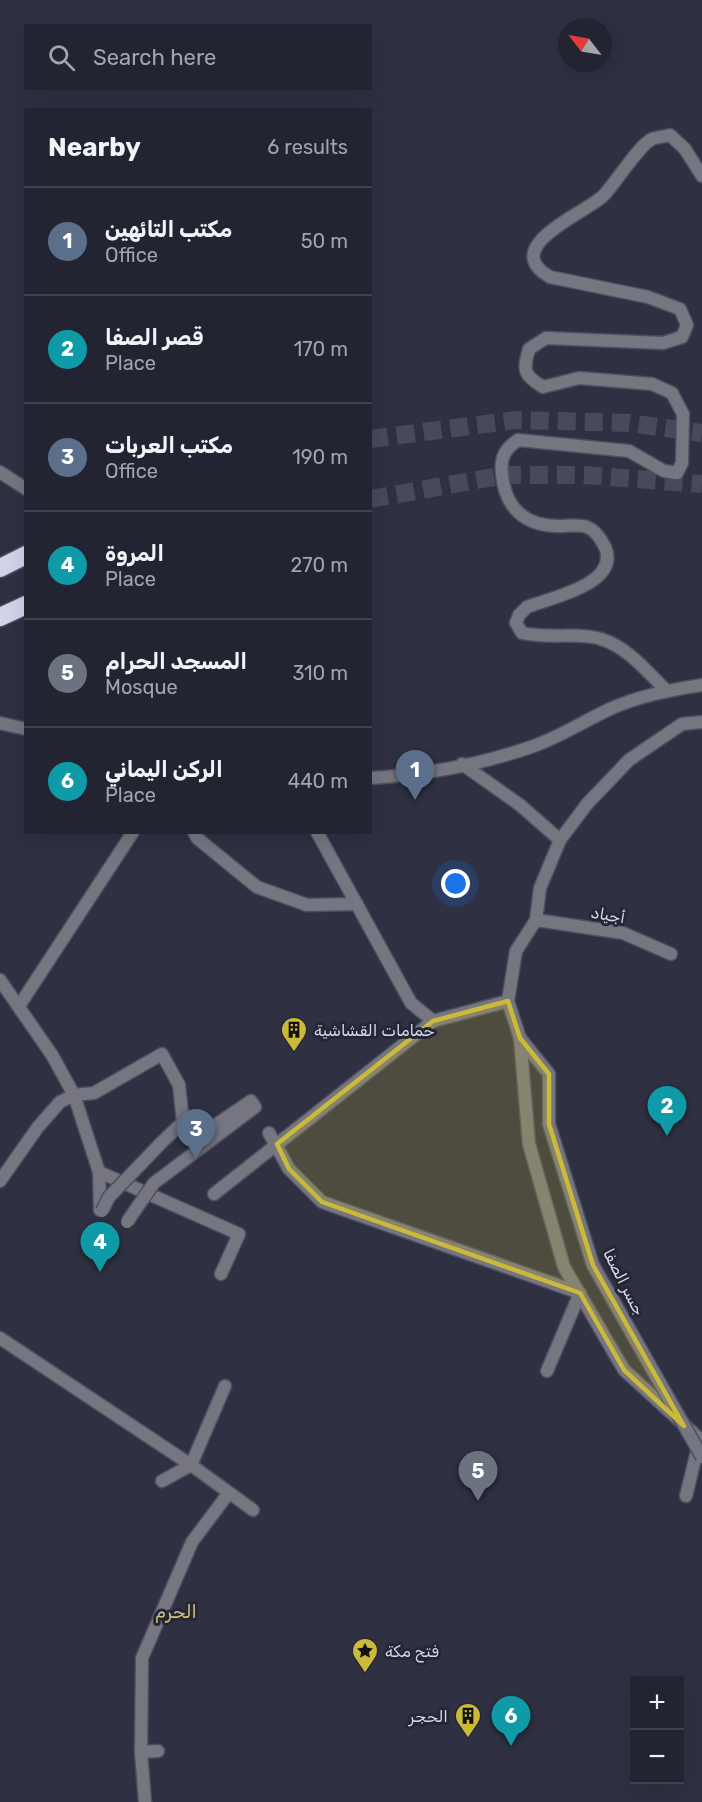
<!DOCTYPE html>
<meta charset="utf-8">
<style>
body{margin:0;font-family:Rubik,"Noto Naskh Arabic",sans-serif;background:#2f303e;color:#f1f3f6}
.controls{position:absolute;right:18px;bottom:18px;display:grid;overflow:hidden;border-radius:0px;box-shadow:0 6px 24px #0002}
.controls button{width:54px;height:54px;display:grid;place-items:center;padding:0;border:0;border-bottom:2px solid #40414d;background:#232432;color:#f1f3f6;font:30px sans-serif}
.compass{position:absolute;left:558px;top:18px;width:54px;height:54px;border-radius:50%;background:#232432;box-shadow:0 6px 24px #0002;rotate:301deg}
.you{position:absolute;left:456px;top:884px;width:21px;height:21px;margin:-15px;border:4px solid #fff;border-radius:50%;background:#1a73e8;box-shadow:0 0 0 9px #1a73e833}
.badge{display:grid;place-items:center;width:39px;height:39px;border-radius:50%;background:#8bbbb9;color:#fff;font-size:20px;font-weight:700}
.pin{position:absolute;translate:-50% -50px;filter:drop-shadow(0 2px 3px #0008)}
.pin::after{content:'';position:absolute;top:32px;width:21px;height:18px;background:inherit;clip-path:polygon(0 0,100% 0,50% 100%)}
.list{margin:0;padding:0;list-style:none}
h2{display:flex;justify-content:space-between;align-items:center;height:78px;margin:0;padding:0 24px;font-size:26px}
h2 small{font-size:20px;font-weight:400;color:#a3a4ac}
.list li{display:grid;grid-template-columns:39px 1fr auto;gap:18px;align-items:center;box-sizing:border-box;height:108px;padding:0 24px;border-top:2px solid #40414d}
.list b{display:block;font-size:22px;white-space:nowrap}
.list p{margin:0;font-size:20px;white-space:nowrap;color:#a3a4ac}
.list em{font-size:20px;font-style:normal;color:#a3a4ac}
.icon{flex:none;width:33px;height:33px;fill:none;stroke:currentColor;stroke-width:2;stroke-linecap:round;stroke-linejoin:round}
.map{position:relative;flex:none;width:702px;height:1802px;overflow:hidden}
.search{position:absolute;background:#232432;box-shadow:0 6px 24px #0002;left:24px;top:24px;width:348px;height:66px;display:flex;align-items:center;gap:15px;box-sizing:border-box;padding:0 21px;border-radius:0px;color:#a3a4ac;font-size:22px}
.panel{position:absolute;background:#232432;box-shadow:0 6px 24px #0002;left:24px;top:108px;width:348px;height:726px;border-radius:0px}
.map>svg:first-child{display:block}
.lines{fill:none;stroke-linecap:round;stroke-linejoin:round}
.highway-tunnel{stroke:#48495a;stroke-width:18;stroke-dasharray:18 9;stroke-linecap:butt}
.street-casing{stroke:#4d4e5f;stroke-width:15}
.highway-casing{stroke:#4d4e5f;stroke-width:21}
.street{stroke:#757680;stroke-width:12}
.highway{stroke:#d3d5ed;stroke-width:18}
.street-bridge-casing{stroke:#4d4e5f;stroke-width:15;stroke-linecap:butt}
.street-bridge{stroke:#757680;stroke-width:12}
.marked{fill:#cbba39;fill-opacity:0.2;stroke:#cbba39;stroke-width:4.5;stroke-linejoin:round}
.labels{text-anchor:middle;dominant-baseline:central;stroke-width:6;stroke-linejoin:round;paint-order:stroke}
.street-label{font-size:16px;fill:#d8d9e5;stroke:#252638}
.poi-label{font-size:16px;fill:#d8d9e5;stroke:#252638;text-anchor:start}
.neighbourhood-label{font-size:18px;fill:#d1c677;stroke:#252638}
</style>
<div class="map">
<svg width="702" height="1802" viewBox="0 0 702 1802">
<rect width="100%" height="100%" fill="#2f3042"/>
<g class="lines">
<g class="highway-tunnel">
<path d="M 370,439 L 516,420 L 629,423 L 702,433"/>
<path d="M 370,499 L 505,475 L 584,475 L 702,484"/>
</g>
<defs>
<g id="street">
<path d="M 0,472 L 26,489"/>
<path d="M 667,691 C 648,673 628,647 601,639 C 579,632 547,639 522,633 L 516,623 L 519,615 L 527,607 C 550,598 621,584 605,547 C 601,539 595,530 587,527 C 579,524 567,526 559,526 C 525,526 505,508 502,474 C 500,457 505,449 518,440 L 629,451 L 664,471 L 677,473 L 682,463 L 683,414 L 672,393 L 652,384 L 579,378 L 543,387 C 523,375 523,370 529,349 L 546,338 L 663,343 L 682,337 L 687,325 L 680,309 L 648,297 L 550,277 C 497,247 587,212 603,196 C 615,184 639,145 652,139 C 657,137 664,137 670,135 L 685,149 L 702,176"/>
<path d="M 702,722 L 682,724 L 629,760 L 587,804 L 560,840 L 540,888 L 536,920 L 516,951 L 508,1001 L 520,1038 L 529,1144 L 564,1267 L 624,1370 L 702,1441"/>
<path d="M 0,723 L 26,729"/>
<path d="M 462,764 L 520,805 L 560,840"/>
<path d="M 370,778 C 424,775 481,764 531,747 C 558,738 584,721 610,709 C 638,696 671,690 702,685"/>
<path d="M 194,832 L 197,838 L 257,887 L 307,905 L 357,904"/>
<path d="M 317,832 L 411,1003 L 433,1021"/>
<path d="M 536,920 L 623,933 L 671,954"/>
<path d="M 0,980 L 52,1055 L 74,1095 L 99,1172 L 100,1210"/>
<path d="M 19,1006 L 133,832"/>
<path d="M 520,1038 L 549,1074"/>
<path d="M 183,1122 L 194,1139 L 198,1137"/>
<path d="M 269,1133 L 289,1169 L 322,1202 L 580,1293 L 547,1371"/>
<path d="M 99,1172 L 239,1234 L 221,1274"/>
<path d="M 0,1181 L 38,1127 L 60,1102 L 74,1095 L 94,1093 L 162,1054 L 179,1085 L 183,1122 L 162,1142"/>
<path d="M 214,1194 L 433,1021 L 508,1001"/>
<path d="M 0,1338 L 191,1465 L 253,1510"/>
<path d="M 162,1481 L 191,1465 L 225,1386"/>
<path d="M 686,1496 L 697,1451"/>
<path d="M 141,1752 L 158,1751"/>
<path d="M 145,1802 L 141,1752 L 142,1658 L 192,1542 L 228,1494"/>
</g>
<g id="highway">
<path d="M 0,568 L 26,555"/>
<path d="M 0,617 L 26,605"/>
</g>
</defs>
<use href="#street" class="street-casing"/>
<use href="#highway" class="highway-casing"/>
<use href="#street" class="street"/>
<use href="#highway" class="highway"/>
<defs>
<g id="street-bridge">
<path d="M 549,1074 L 549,1124 L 593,1265 L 702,1457"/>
<path d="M 102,1211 L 109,1197 L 162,1142"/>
<path d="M 127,1222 L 154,1183 L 255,1107 L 251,1101 L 198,1137"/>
</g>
</defs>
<use href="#street-bridge" class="street-bridge-casing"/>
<use href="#street-bridge" class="street-bridge"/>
</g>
<path class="marked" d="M 508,1001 L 520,1038 L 549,1074 L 549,1124 L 593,1265 L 684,1426 L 624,1370 L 580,1293 L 322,1202 L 289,1169 L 277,1144 L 433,1021 Z"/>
<defs>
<symbol id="building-pin" viewBox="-11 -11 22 30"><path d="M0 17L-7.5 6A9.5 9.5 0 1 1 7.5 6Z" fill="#cbba39" stroke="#252638"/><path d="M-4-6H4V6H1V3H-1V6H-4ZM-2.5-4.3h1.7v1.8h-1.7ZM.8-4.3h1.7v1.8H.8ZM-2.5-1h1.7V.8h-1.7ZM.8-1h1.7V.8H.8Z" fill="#111"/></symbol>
<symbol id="sight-pin" viewBox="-11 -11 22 30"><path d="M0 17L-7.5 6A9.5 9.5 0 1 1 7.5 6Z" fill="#cbba39" stroke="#252638"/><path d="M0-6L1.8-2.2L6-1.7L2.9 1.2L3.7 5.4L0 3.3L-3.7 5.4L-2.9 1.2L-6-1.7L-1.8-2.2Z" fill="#111"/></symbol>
</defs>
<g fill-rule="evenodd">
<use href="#building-pin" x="279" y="1015" width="30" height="40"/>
<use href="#sight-pin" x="350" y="1636" width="30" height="40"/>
<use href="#building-pin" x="453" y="1701" width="30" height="40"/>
</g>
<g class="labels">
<g class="street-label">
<text transform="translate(608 915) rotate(10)">أجياد</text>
<text transform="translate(624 1282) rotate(63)">جسر الصفا</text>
</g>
<g class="poi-label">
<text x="314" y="1030">حمامات القشاشية</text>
<text x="385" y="1651">فتح مكة</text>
<text x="448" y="1716" text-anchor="end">الحجر</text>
</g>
<g class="neighbourhood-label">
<text x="176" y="1612">الحرم</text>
</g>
</g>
</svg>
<div class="controls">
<button>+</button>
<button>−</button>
</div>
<svg class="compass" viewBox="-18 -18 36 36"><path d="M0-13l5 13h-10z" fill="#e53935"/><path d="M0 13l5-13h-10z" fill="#a3a4ac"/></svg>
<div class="you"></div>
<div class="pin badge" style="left:415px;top:800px;background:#5c6f8a">1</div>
<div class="pin badge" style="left:667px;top:1136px;background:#0f9aa8">2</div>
<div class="pin badge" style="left:196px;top:1159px;background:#5c6f8a">3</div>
<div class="pin badge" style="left:100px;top:1272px;background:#0f9aa8">4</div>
<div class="pin badge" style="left:478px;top:1501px;background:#6b7280">5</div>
<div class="pin badge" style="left:511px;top:1746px;background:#0f9aa8">6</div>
<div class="search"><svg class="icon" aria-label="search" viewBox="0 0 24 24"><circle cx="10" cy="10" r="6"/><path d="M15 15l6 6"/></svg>Search here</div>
<section class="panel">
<h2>Nearby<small>6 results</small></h2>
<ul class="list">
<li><span class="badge" style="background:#5c6f8a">1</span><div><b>مكتب التائهين</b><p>Office</p></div><em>50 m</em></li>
<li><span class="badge" style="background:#0f9aa8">2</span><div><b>قصر الصفا</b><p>Place</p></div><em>170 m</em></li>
<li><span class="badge" style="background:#5c6f8a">3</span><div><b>مكتب العربات</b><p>Office</p></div><em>190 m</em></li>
<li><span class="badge" style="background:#0f9aa8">4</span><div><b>المروة</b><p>Place</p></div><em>270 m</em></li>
<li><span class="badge" style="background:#6b7280">5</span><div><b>المسجد الحرام</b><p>Mosque</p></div><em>310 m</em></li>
<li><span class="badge" style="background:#0f9aa8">6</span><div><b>الركن اليماني</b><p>Place</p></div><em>440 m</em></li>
</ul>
</section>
</div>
